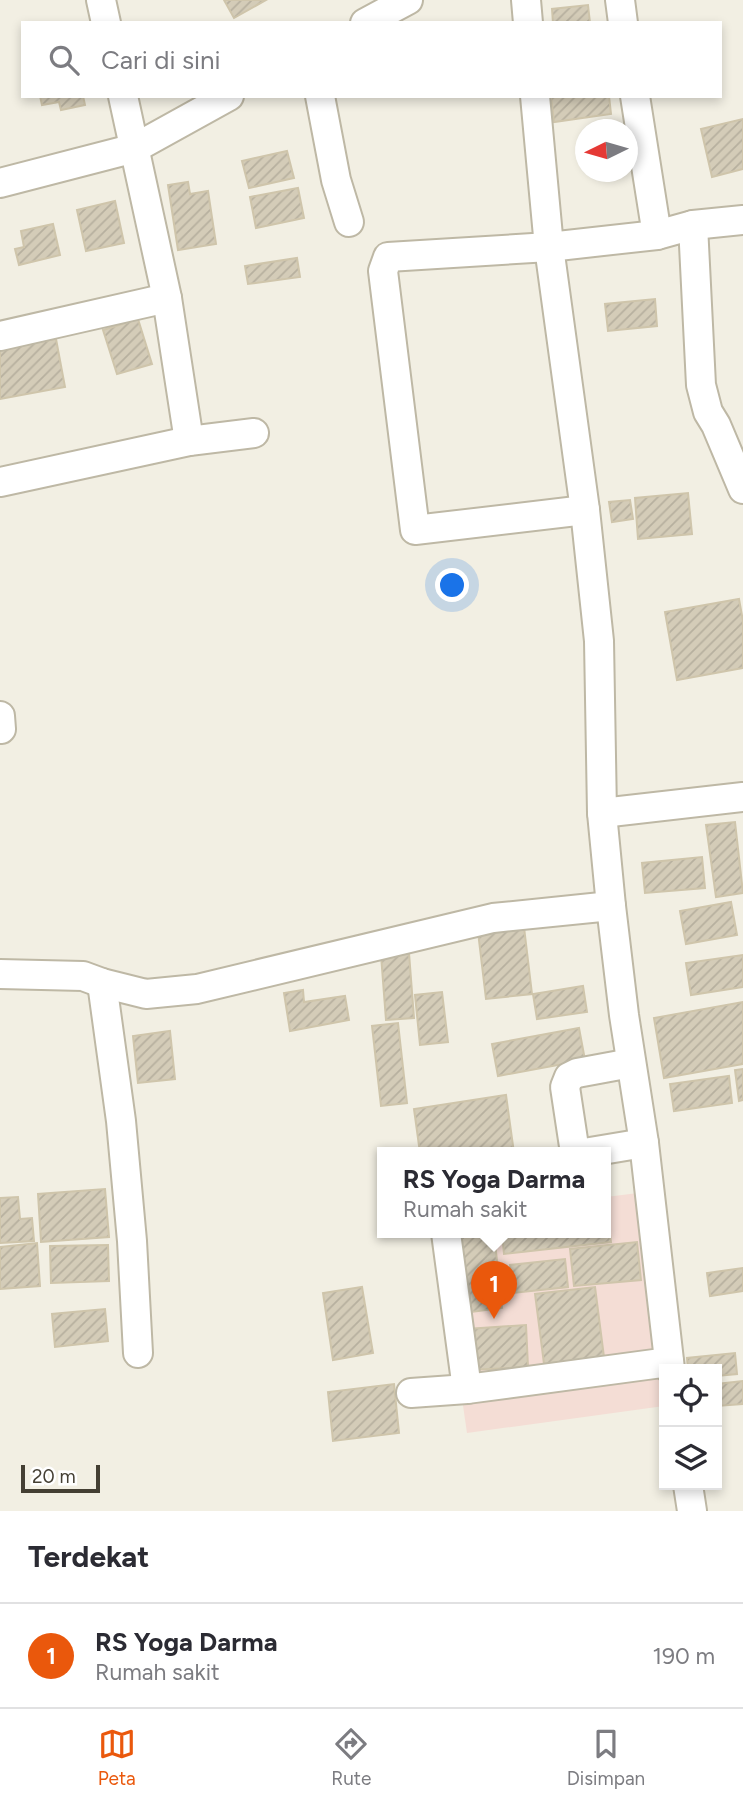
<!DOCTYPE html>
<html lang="id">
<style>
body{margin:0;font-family:Figtree,sans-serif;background:#f2f2f3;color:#2b2b33}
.controls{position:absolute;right:21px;bottom:21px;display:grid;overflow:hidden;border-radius:0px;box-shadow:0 4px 10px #0003}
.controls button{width:63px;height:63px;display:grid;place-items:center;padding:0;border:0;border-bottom:2px solid #e1e1e2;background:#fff;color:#2b2b33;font:35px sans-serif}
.compass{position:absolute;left:575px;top:119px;width:63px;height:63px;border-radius:50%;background:#fff;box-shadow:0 4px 10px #0003;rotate:265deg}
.scale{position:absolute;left:21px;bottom:18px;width:79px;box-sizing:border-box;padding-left:7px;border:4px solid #443f33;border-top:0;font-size:19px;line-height:24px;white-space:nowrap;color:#443f33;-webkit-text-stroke:5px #fff;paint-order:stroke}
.you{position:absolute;left:453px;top:586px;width:24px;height:24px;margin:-18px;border:5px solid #fff;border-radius:50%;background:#1a73e8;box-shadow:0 0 0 10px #1a73e833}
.badge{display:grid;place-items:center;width:46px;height:46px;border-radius:50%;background:#ea580c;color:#fff;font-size:23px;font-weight:700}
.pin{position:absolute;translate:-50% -58px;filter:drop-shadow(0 2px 4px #0008)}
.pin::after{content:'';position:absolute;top:37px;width:24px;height:21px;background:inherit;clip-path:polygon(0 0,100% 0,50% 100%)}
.popup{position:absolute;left:377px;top:1147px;width:234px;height:91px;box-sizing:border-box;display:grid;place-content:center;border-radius:0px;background:#fff;filter:drop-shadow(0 2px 5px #0005);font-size:23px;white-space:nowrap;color:#7c7c81}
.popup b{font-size:26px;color:#2b2b33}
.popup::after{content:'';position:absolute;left:50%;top:100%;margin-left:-14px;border:14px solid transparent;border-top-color:#fff}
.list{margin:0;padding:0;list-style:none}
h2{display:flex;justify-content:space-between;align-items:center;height:91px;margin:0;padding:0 28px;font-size:30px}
h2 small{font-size:23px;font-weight:400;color:#7c7c81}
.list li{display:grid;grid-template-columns:46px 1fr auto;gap:21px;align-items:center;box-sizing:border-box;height:105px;padding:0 28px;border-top:2px solid #e1e1e2}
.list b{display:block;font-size:26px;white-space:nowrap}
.list p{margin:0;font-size:23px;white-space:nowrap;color:#7c7c81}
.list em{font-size:23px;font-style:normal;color:#7c7c81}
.icon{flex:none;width:38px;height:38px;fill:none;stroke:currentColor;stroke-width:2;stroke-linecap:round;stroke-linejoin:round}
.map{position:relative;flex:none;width:743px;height:1511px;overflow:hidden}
.search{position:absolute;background:#fff;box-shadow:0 4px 10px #0003;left:21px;right:21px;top:21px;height:77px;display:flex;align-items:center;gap:18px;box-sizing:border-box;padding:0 24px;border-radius:0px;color:#7c7c81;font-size:26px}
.sheet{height:196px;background:#fff}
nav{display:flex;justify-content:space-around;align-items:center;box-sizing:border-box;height:98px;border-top:2px solid #e1e1e2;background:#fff;font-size:19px;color:#7c7c81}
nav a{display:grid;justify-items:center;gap:4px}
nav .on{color:#ea580c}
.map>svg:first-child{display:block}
.medical{fill:#f4ddd5;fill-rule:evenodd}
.building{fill:url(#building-hatch);stroke:#cfc5ab;stroke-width:2}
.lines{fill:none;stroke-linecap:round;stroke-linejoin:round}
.minor-casing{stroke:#beb8a5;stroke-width:32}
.minor{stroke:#fff;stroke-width:28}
</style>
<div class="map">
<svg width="743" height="1511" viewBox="0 0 743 1511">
<defs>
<pattern id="building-hatch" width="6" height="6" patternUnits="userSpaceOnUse" patternTransform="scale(1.75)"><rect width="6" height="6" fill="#d4ccb8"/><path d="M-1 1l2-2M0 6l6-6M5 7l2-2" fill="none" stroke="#b7b09f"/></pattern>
</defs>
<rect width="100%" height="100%" fill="#f2efe3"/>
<path class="medical" d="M 638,1193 L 664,1376 L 664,1406 L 467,1433 L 438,1233 L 464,1312 L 502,1308 L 494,1233 L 502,1233 L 504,1254 L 610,1242 L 606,1197 ZM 637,1242 L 641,1279 L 574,1286 L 570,1249 ZM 565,1259 L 567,1287 L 513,1292 L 511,1265 ZM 595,1287 L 603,1357 L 544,1364 L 535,1294 ZM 526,1325 L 528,1367 L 470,1370 L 467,1329 Z"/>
<g class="building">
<path d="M 224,0 L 266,0 L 234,18 Z"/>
<path d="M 588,5 L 590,23 L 553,23 L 552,9 Z"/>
<path d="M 40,96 L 83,96 L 85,105 L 61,110 L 59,102 L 42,105 Z"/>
<path d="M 551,96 L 609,96 L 611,114 L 554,122 Z"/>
<path d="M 743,119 L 743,169 L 712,177 L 701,129 Z"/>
<path d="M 287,151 L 294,178 L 249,188 L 242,161 Z"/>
<path d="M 188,182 L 190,194 L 208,191 L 216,244 L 178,250 L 168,185 Z"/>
<path d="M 298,188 L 304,218 L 256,228 L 250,197 Z"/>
<path d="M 115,201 L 124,243 L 86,251 L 77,210 Z"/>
<path d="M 53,224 L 60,255 L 19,265 L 15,249 L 24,247 L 21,231 Z"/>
<path d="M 297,258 L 300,277 L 248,284 L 245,266 Z"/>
<path d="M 655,299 L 657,326 L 608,331 L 605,304 Z"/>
<path d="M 138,319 L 152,364 L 117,374 L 103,330 Z"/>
<path d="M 56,339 L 65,387 L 0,399 L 0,349 Z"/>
<path d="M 688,493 L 692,534 L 638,539 L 635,498 Z"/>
<path d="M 630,500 L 633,519 L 612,522 L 609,502 Z"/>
<path d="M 739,599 L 743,621 L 743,668 L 677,680 L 665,612 Z"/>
<path d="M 735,822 L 743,893 L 716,897 L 706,825 Z"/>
<path d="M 702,857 L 705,888 L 645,893 L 642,863 Z"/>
<path d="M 731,902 L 737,935 L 686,944 L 680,911 Z"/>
<path d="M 524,927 L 532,994 L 486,999 L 478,932 Z"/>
<path d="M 409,953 L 414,1018 L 386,1020 L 381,955 Z"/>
<path d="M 743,955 L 743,987 L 691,995 L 686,963 Z"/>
<path d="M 583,986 L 587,1012 L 537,1019 L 533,994 Z"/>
<path d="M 303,990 L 304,1002 L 345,996 L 349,1020 L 290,1031 L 284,993 Z"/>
<path d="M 442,992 L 448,1042 L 420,1045 L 415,995 Z"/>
<path d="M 743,1002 L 743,1064 L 664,1078 L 654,1018 Z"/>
<path d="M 398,1023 L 407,1103 L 381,1106 L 372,1026 Z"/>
<path d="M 579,1028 L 585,1060 L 498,1076 L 492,1044 Z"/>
<path d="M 170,1031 L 175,1079 L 138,1083 L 133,1036 Z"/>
<path d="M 743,1069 L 743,1100 L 739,1101 L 735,1070 Z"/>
<path d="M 729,1076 L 732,1103 L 674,1111 L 670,1084 Z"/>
<path d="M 506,1095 L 514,1153 L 477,1153 L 477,1150 L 459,1153 L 420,1153 L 414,1109 Z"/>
<path d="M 105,1189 L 109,1237 L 41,1242 L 38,1194 Z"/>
<path d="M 18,1197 L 20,1219 L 32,1218 L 34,1241 L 0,1243 L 0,1198 Z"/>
<path d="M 606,1204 L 611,1242 L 504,1254 L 502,1233 L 606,1233 Z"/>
<path d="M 455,1233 L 494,1233 L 502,1308 L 464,1313 Z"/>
<path d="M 637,1242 L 641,1280 L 574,1286 L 570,1249 Z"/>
<path d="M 37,1243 L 40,1286 L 0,1289 L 0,1247 Z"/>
<path d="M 108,1245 L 109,1281 L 51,1283 L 50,1246 Z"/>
<path d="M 565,1259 L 568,1287 L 513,1293 L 510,1265 Z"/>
<path d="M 743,1268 L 743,1291 L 710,1296 L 707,1273 Z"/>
<path d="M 362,1287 L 373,1353 L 333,1360 L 323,1293 Z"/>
<path d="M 595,1287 L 604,1357 L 544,1364 L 535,1294 Z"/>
<path d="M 105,1309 L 108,1341 L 55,1347 L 52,1314 Z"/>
<path d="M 526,1325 L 528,1367 L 469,1370 L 467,1329 Z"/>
<path d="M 735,1353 L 737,1374 L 717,1376 L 717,1369 L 688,1369 L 687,1358 Z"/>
<path d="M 743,1381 L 743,1404 L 717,1406 L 717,1384 Z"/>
<path d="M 394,1384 L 399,1433 L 333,1441 L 328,1392 Z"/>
</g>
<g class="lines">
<defs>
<g id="minor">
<path d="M 101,0 L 106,23"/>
<path d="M 526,0 L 528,23"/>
<path d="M 620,0 L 623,23"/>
<path d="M 365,23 L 408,0"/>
<path d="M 123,96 L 167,298 L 189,441"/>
<path d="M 320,96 L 336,180 L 349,222"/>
<path d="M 535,96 L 549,247 L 585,510 L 599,641 L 602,813 L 611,906 L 624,1015 L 644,1143 L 670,1369"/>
<path d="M 635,96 L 657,235"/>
<path d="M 0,183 L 135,148 L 229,96"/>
<path d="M 693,225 L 701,385 L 708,412 L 716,425 L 743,489"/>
<path d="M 0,336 L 167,298"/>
<path d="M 0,482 L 189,441 L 254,433"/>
<path d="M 585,510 L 415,530 L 383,271 L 388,257 L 549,247 L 657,235 L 693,225 L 743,220"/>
<path d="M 0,716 L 1,729"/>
<path d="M 602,813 L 743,797"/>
<path d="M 0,974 L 83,976 L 102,983 L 146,994 L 197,989 L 493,918 L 611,906"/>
<path d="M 102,983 L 121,1121 L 132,1241 L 138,1353"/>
<path d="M 575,1153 L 565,1087 L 569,1077 L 577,1073 L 631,1063"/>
<path d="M 584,1153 L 644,1143"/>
<path d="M 446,1233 L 467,1389"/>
<path d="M 411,1393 L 467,1389 L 669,1362"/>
<path d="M 688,1485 L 692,1511"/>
</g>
</defs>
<use href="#minor" class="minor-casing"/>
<use href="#minor" class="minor"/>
</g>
</svg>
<div class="controls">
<button><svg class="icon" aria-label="locate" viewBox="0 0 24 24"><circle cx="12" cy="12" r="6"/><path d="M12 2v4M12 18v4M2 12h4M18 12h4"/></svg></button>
<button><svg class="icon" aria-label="layers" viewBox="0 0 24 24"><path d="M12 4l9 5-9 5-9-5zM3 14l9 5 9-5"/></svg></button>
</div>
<svg class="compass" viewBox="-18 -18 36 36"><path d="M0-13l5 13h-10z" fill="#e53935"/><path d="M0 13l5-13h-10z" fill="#7c7c81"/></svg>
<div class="scale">20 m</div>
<div class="you"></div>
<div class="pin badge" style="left:494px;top:1319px">1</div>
<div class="popup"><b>RS Yoga Darma</b>Rumah sakit</div>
<div class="search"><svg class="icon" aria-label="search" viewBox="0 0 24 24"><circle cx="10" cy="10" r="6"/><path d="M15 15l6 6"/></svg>Cari di sini</div>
</div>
<section class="sheet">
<h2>Terdekat<small></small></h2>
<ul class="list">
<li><span class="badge">1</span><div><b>RS Yoga Darma</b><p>Rumah sakit</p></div><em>190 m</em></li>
</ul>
</section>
<nav>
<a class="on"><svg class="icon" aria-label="map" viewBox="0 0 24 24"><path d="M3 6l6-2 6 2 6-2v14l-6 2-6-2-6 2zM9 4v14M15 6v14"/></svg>Peta</a>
<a><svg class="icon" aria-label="directions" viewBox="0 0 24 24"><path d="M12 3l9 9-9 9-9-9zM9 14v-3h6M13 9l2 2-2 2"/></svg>Rute</a>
<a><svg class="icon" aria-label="saved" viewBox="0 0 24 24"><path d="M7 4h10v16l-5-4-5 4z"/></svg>Disimpan</a>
</nav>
